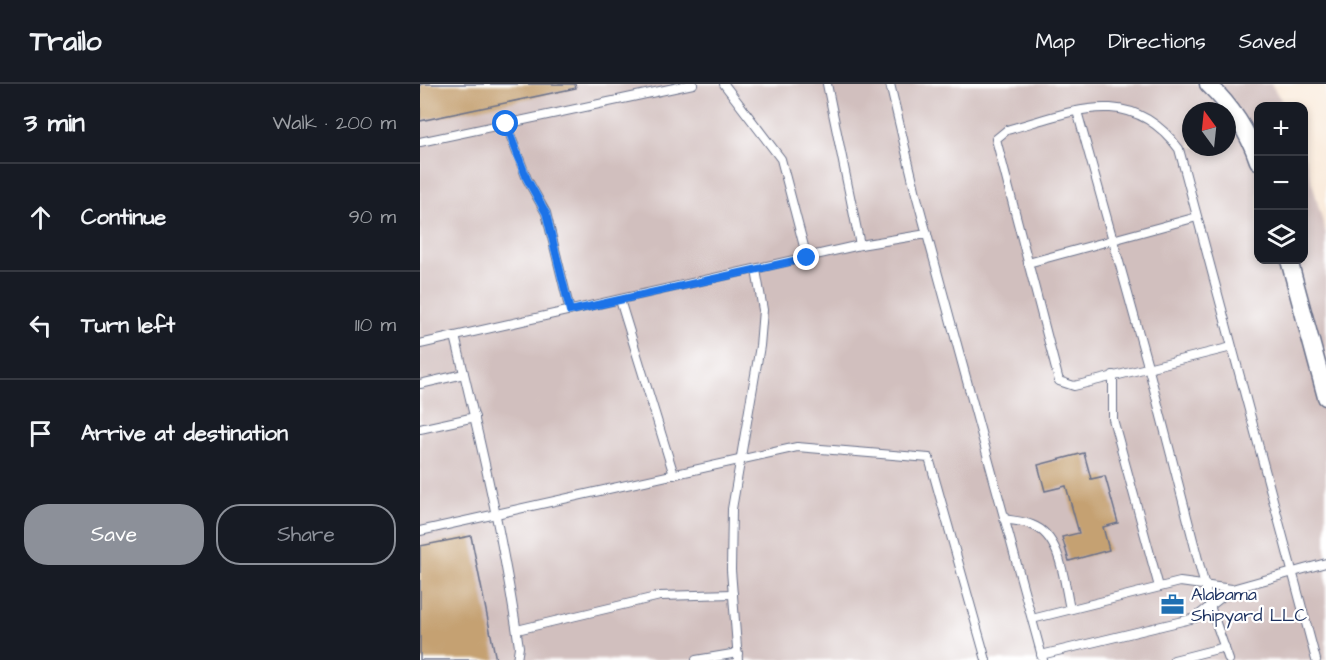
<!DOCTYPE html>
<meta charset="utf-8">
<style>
body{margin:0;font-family:"Architects Daughter",sans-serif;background:#242831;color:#f1f3f6}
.controls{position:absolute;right:18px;top:18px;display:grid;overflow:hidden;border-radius:12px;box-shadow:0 3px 9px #0003}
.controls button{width:54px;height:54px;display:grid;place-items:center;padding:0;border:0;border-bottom:2px solid #363941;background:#171b24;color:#f1f3f6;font:30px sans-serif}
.compass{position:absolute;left:762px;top:18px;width:54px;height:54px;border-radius:50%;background:#171b24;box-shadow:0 3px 9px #0003;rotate:345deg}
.stop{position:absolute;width:18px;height:18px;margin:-14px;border:4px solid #1a73e8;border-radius:50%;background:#fff}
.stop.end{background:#1a73e8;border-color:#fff;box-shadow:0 2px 6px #0008}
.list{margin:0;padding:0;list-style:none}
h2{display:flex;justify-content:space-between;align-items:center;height:78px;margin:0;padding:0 24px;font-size:26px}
h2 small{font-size:20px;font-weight:400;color:#9ea1a6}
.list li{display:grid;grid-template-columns:39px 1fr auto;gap:18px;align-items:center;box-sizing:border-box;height:108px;padding:0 24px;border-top:2px solid #363941}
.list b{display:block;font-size:22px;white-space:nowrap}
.list em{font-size:20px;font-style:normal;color:#9ea1a6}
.actions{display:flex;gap:12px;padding:18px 24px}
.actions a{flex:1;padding:14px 0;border:2px solid #8c9099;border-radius:24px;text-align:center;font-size:21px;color:#8c9099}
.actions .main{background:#8c9099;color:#fff}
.icon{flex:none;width:33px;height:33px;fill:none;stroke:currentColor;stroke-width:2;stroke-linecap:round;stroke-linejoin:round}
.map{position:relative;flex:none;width:906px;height:576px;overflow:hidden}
header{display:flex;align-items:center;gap:36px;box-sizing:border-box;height:84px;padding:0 30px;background:#171b24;border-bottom:2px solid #363941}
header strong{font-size:28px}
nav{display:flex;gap:33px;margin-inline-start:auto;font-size:21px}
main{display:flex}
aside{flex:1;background:#171b24}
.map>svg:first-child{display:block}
.industrial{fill:#d1bfbe;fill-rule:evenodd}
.building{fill:#c5a172}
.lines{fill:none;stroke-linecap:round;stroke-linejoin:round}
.service-casing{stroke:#697089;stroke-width:10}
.minor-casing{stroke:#697089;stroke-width:19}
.service{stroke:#fff;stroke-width:8}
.minor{stroke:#fff;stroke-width:16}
.route{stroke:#1a73e8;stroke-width:8}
.labels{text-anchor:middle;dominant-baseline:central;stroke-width:4.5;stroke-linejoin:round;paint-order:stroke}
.poi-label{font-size:18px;fill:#1b2f5e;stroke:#fff;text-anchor:start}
</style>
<header>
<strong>Trailo</strong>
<nav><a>Map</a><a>Directions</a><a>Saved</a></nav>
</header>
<main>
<aside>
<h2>3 min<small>Walk · 200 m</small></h2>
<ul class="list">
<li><svg class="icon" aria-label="ahead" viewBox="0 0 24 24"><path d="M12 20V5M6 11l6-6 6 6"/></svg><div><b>Continue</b></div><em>90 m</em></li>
<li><svg class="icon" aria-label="left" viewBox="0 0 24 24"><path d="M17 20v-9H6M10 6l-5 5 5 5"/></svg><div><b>Turn left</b></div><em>110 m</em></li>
<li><svg class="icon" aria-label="arrive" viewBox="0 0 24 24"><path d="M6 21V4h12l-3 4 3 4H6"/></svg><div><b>Arrive at destination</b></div></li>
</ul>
<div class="actions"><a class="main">Save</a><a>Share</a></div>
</aside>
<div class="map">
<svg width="906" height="576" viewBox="0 0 906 576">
<rect width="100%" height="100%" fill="#fff"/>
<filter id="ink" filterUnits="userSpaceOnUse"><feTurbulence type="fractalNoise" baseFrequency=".0167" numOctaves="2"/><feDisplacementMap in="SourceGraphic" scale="12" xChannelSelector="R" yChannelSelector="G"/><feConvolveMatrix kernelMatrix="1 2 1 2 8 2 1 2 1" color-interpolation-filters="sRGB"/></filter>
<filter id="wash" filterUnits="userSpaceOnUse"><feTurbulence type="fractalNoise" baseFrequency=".008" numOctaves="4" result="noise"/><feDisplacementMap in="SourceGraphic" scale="24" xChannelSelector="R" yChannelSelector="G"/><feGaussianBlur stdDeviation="1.35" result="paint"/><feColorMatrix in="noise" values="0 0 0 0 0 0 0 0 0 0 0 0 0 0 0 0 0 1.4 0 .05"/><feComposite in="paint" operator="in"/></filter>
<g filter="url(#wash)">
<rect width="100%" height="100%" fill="#f9eada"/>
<path class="industrial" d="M 0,0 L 851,0 L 865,22 L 838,22 L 838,176 L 884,176 L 884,69 L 906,150 L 906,576 L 0,576 ZM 771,27 L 807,27 L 807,63 L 771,63 Z"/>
<g id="blocks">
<g class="building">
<path d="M 0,0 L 155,0 L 156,4 L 0,37 Z"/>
<path d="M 664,369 L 671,395 L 685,392 L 698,439 L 683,443 L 689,466 L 649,477 L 642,453 L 659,449 L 646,402 L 625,407 L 618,381 Z"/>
<path d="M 51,452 L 76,576 L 0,576 L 0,462 Z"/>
</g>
</g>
</g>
<g filter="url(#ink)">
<use href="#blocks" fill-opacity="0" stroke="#697089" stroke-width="1.5"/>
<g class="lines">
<defs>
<g id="service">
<path d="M 304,0 L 361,75 L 387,174"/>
<path d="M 407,0 L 440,161"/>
<path d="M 470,0 L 496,110 L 623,576"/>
<path d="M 657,27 L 728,282 L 790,522 L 809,576"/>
<path d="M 86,40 L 107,95 L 126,129 L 150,227"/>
<path d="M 0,58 L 273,0"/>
<path d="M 608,179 L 777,133"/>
<path d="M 200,216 L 254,391"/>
<path d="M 35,252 C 60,355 84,458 99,563 L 97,576"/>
<path d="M 0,260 L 440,161 L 507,150"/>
<path d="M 812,263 L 654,302 L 639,297 L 576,55 L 587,46 C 655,27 711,0 759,65 L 896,576"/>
<path d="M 693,291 L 693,335 L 739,503"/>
<path d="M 0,300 L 44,290"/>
<path d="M 0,345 L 55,333"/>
<path d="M 584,435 C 593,437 604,437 612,441 C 642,452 644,499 650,525"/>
<path d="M 0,447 L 377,363 L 509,374 L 566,576"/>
<path d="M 612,535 L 760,498 L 812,505"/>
<path d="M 97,546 L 240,512 L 313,510"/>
<path d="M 621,571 L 775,534 L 812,505 L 906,479"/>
<path d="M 276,576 L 318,569"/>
<path d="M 318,576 L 311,486 L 312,425 L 340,262 L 343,226 L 336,186"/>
<path d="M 754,576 L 805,563"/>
</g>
<g id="minor">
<path d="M 788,0 C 811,22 828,47 838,77"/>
<path d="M 869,176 L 906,313"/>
</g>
</defs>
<use href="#service" class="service-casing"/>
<use href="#minor" class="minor-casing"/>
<use href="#service" class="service"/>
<use href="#minor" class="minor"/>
</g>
</g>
<g class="lines" filter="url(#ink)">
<path class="route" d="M 86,40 L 107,95 L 126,129 L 150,227 L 387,174"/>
</g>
<defs>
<symbol id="office-bare" viewBox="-9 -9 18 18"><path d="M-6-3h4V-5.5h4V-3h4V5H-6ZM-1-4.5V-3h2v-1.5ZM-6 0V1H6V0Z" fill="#1f6fb2" stroke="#fff" stroke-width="2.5" paint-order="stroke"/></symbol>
</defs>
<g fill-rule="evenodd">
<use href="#office-bare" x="736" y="504" width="33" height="33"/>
</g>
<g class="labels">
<g class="poi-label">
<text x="771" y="510">Alabama<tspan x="771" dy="21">Shipyard LLC</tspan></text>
</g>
</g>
</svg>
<div class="controls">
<button>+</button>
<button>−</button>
<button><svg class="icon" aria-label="layers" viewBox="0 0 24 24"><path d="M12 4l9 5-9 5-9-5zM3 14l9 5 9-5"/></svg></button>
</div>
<svg class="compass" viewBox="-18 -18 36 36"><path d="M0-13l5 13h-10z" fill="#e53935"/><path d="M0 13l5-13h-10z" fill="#9ea1a6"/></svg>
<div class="stop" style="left:86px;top:40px"></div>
<div class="stop end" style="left:387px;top:174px"></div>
</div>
</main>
